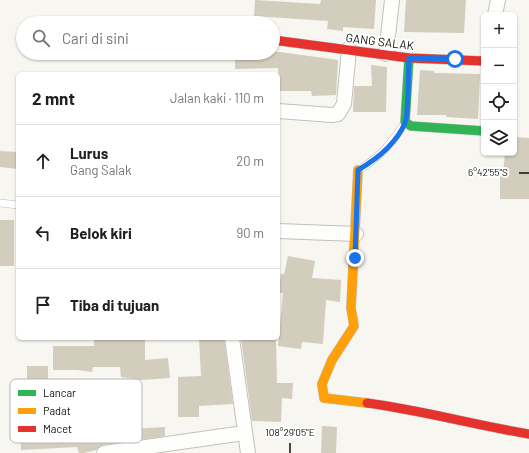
<!DOCTYPE html>
<html lang="id">
<meta charset="utf-8">
<style>
body{margin:0;font-family:Barlow,sans-serif;background:#f6f6f6;color:#202124}
.controls{position:absolute;right:12px;top:12px;display:grid;overflow:hidden;border-radius:6px;box-shadow:0 1px 3px #0004}
.controls button{width:36px;height:36px;display:grid;place-items:center;padding:0;border:0;border-bottom:1px solid #e0e0e0;background:#fff;color:#202124;font:20px sans-serif}
.stop{position:absolute;width:12px;height:12px;margin:-9px;border:3px solid #1a73e8;border-radius:50%;background:#fff}
.stop.end{background:#1a73e8;border-color:#fff;box-shadow:0 1px 4px #0008}
.list{margin:0;padding:0;list-style:none}
h2{display:flex;justify-content:space-between;align-items:center;height:52px;margin:0;padding:0 16px;font-size:17px}
h2 small{font-size:13px;font-weight:400;color:#757577}
.list li{display:grid;grid-template-columns:26px 1fr auto;gap:12px;align-items:center;box-sizing:border-box;height:72px;padding:0 16px;border-top:1px solid #e0e0e0}
.list b{display:block;font-size:15px;white-space:nowrap}
.list p{margin:0;font-size:13px;white-space:nowrap;color:#757577}
.list em{font-size:13px;font-style:normal;color:#757577}
.icon{flex:none;width:22px;height:22px;fill:none;stroke:currentColor;stroke-width:2;stroke-linecap:round;stroke-linejoin:round}
.map{position:relative;flex:none;width:529px;height:453px;overflow:hidden}
.search{position:absolute;background:#fff;box-shadow:0 1px 3px #0004;left:16px;top:16px;width:264px;height:44px;display:flex;align-items:center;gap:10px;box-sizing:border-box;padding:0 14px;border-radius:22px;color:#757577;font-size:15px}
.panel{position:absolute;background:#fff;box-shadow:0 1px 3px #0004;left:16px;top:72px;width:264px;height:268px;border-radius:6px}
.map>svg:first-child{display:block}
.building{fill:#d2cdbd}
.lines{fill:none;stroke-linecap:round;stroke-linejoin:round}
.lane-casing{stroke:#c1c0bc;stroke-width:8}
.street-casing{stroke:#c1c0bc;stroke-width:16}
.fast-casing{stroke:#c1c0bc;stroke-width:10}
.slow-casing{stroke:#c1c0bc;stroke-width:10}
.jam-casing{stroke:#c1c0bc;stroke-width:10}
.lane{stroke:#fefefd;stroke-width:7}
.street{stroke:#fefefd;stroke-width:14}
.fast{stroke:#30b455;stroke-width:9}
.slow{stroke:#ff9f0a;stroke-width:9}
.jam{stroke:#e5322d;stroke-width:9}
.route{stroke:#1a73e8;stroke-width:5}
.ticks{fill:none;stroke:#0f0e0b;stroke-width:1.5}
.labels{text-anchor:middle;dominant-baseline:central;stroke-width:4;stroke-linejoin:round;paint-order:stroke}
.street-label{font-size:12px;fill:#0f0e0b;stroke:#fff}
.key{fill:#fff;stroke:#b7b7b6;stroke-width:1}
.key-label{font-size:11px;fill:#0f0e0b}
.ticks-label{font-size:10px;text-anchor:middle;fill:#0f0e0b;stroke:#fff;stroke-width:4;stroke-linejoin:round;paint-order:stroke}
</style>
<div class="map">
<svg width="529" height="453" viewBox="0 0 529 453">
<rect width="100%" height="100%" fill="#f7f6f0"/>
<g class="building">
<path d="M 255,0 L 320,4 L 321,0 L 376,0 L 374,29 L 343,27 L 343,31 L 327,29 L 328,21 L 254,16 Z"/>
<path d="M 406,0 L 466,0 L 464,33 L 404,32 Z"/>
<path d="M 280,52 L 338,60 L 336,95 L 312,96 L 311,91 L 279,91 L 278,68 L 235,69 L 235,53 Z"/>
<path d="M 371,65 L 387,67 L 386,112 L 353,112 L 354,86 L 372,86 Z"/>
<path d="M 420,70 L 434,71 L 434,73 L 480,74 L 478,119 L 446,117 L 446,115 L 417,115 Z"/>
<path d="M 514,137 L 529,138 L 529,199 L 500,199 L 500,174 L 503,174 L 505,153 L 514,153 Z"/>
<path d="M 0,151 L 18,152 L 18,169 L 0,167 Z"/>
<rect x="0" y="220" width="14" height="46"/>
<path d="M 288,256 L 315,261 L 312,278 L 341,280 L 340,302 L 326,300 L 323,344 L 302,342 L 301,349 L 278,346 L 283,293 L 278,293 L 281,274 L 284,274 Z"/>
<path d="M 94,338 L 145,338 L 145,360 L 168,358 L 170,378 L 141,380 L 121,377 L 120,367 L 93,367 L 92,372 L 77,370 L 53,370 L 53,346 L 94,346 Z"/>
<path d="M 199,338 L 224,338 L 233,404 L 199,406 L 199,417 L 178,417 L 178,377 L 201,376 Z"/>
<path d="M 241,338 L 276,338 L 277,383 L 293,383 L 292,399 L 282,398 L 281,422 L 252,421 Z"/>
<rect x="27" y="366" width="21" height="20"/>
<path d="M 93,393 L 97,417 L 127,409 L 133,429 L 165,427 L 165,436 L 103,445 L 96,450 L 84,453 L 79,453 L 77,447 L 21,450 L 20,430 L 45,428 L 41,403 Z"/>
<path d="M 322,426 L 337,427 L 336,453 L 321,453 Z"/>
</g>
<g class="lines">
<defs>
<g id="lane">
<path d="M 359,170 C 381,156 390,145 404,124"/>
<path d="M 0,203 L 18,205"/>
</g>
<g id="street">
<path d="M 495,15 L 498,0"/>
<path d="M 386,54 L 392,0"/>
<path d="M 278,111 L 332,115 L 338,114 L 344,104 L 349,49"/>
<path d="M 278,231 L 356,234"/>
<path d="M 232,338 L 248,453"/>
<path d="M 104,453 L 244,433"/>
</g>
<path id="fast" d="M 409,58 L 405,122 L 411,126 L 484,131"/>
<path id="slow" d="M 358,170 L 351,308 L 354,326 L 332,360 L 322,384 L 324,398 L 367,403"/>
<g id="jam">
<path d="M 273,40 L 409,58 L 484,61"/>
<path d="M 367,403 C 421,410 474,425 529,434"/>
</g>
</defs>
<use href="#lane" class="lane-casing"/>
<use href="#street" class="street-casing"/>
<use href="#fast" class="fast-casing"/>
<use href="#slow" class="slow-casing"/>
<use href="#jam" class="jam-casing"/>
<use href="#lane" class="lane"/>
<use href="#street" class="street"/>
<use href="#fast" class="fast"/>
<use href="#slow" class="slow"/>
<use href="#jam" class="jam"/>
</g>
<g class="lines">
<path class="route" d="M 355,258 L 358,170 C 377,159 396,144 405,123 C 409,113 408,71 409,58 L 455,59"/>
</g>
<path class="ticks" d="M 519,173 L 529,173M 290,443 L 290,453"/>
<g class="labels">
<g class="street-label">
<text transform="translate(380 41) rotate(7)">GANG SALAK</text>
</g>
</g>
<rect x="10" y="379" width="132" height="64" rx="6" class="key"/>
<rect x="18" y="390" width="18" height="6" fill="#30b455"/>
<rect x="18" y="408" width="18" height="6" fill="#ff9f0a"/>
<rect x="18" y="426" width="18" height="6" fill="#e5322d"/>
<g class="key-label">
<text x="43" y="397">Lancar</text>
<text x="43" y="415">Padat</text>
<text x="43" y="433">Macet</text>
</g>
<g class="ticks-label">
<text x="488" y="176">6°42'55"S</text>
<text x="290" y="436">108°29'05"E</text>
</g>
</svg>
<div class="controls">
<button>+</button>
<button>−</button>
<button><svg class="icon" aria-label="locate" viewBox="0 0 24 24"><circle cx="12" cy="12" r="6"/><path d="M12 2v4M12 18v4M2 12h4M18 12h4"/></svg></button>
<button><svg class="icon" aria-label="layers" viewBox="0 0 24 24"><path d="M12 4l9 5-9 5-9-5zM3 14l9 5 9-5"/></svg></button>
</div>
<div class="stop" style="left:455px;top:59px"></div>
<div class="stop end" style="left:355px;top:258px"></div>
<div class="search"><svg class="icon" aria-label="search" viewBox="0 0 24 24"><circle cx="10" cy="10" r="6"/><path d="M15 15l6 6"/></svg>Cari di sini</div>
<section class="panel">
<h2>2 mnt<small>Jalan kaki · 110 m</small></h2>
<ul class="list">
<li><svg class="icon" aria-label="ahead" viewBox="0 0 24 24"><path d="M12 20V5M6 11l6-6 6 6"/></svg><div><b>Lurus</b><p>Gang Salak</p></div><em>20 m</em></li>
<li><svg class="icon" aria-label="left" viewBox="0 0 24 24"><path d="M17 20v-9H6M10 6l-5 5 5 5"/></svg><div><b>Belok kiri</b></div><em>90 m</em></li>
<li><svg class="icon" aria-label="arrive" viewBox="0 0 24 24"><path d="M6 21V4h12l-3 4 3 4H6"/></svg><div><b>Tiba di tujuan</b></div></li>
</ul>
</section>
</div>
